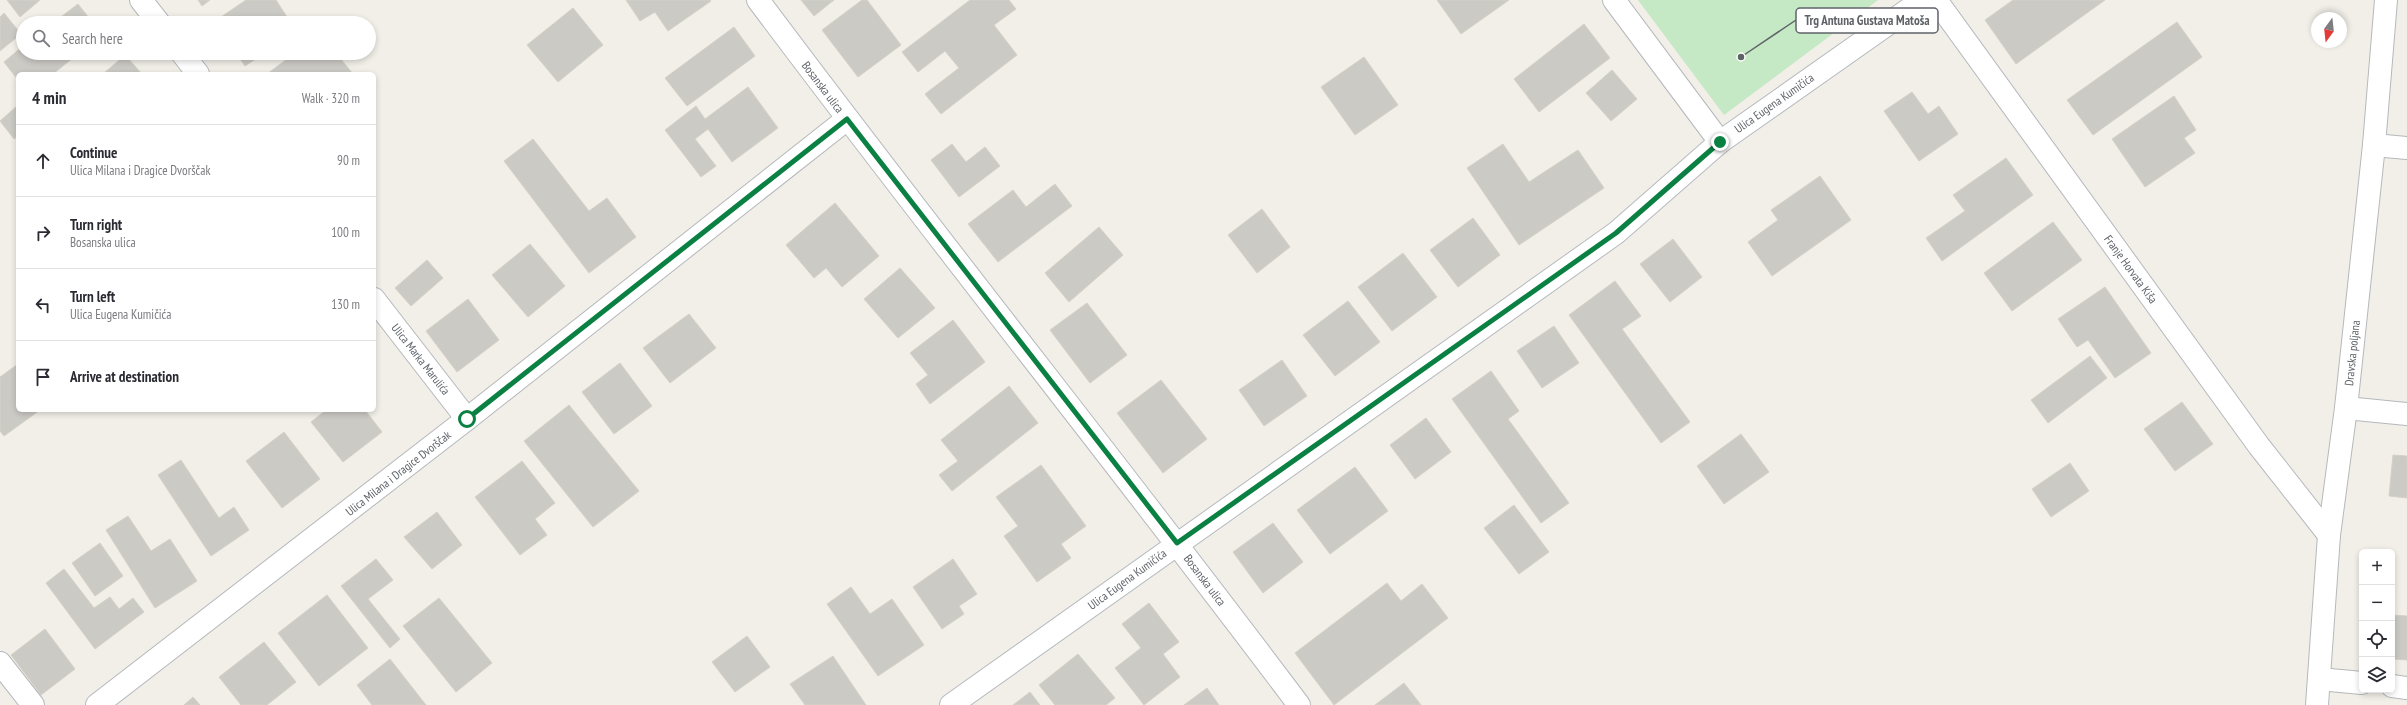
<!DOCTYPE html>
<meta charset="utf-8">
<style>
body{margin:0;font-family:"PT Sans Narrow",sans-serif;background:#f7f7f7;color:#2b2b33}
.controls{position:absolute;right:12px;bottom:12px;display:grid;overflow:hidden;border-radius:6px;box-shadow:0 2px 6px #0003}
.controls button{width:36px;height:36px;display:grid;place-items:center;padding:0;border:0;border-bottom:1px solid #e1e1e2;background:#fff;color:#2b2b33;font:20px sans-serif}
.compass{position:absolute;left:2311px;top:12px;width:36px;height:36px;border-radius:50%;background:#fff;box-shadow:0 2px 6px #0003;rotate:195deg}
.stop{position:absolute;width:12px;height:12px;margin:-9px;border:3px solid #0b8043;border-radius:50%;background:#fff}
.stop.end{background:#0b8043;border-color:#fff;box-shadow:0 1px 4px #0008}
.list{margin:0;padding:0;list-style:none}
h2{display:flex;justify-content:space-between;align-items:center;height:52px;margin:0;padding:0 16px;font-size:17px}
h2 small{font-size:13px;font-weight:400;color:#7c7c81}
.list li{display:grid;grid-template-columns:26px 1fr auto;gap:12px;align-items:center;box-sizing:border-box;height:72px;padding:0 16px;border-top:1px solid #e1e1e2}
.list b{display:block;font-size:15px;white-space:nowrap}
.list p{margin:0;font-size:13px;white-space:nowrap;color:#7c7c81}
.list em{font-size:13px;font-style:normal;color:#7c7c81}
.icon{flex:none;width:22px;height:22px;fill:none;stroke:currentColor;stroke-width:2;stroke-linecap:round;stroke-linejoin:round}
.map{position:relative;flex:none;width:2407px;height:705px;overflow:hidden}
.search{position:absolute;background:#fff;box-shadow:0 2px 6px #0003;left:16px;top:16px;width:360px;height:44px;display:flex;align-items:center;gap:10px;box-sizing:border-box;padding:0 14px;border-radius:22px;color:#7c7c81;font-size:15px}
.panel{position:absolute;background:#fff;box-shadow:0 2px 6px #0003;left:16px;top:72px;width:360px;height:340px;border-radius:6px}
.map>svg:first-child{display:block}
.green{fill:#c5e8c5}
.building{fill:#cccac5;stroke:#d6d1c6}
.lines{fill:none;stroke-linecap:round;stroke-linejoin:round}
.street-casing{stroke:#b5b8bc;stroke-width:24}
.secondary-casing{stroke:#b6babf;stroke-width:24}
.street{stroke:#fff;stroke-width:22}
.secondary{stroke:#fff;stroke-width:22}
.route{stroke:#0b8043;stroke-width:5}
.labels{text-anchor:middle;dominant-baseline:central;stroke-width:3;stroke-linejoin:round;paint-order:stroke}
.street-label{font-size:12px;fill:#5f6368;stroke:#fff}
.leader{fill:none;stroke:#5f6368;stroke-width:1.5}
.callout-dot{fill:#5f6368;stroke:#fff;stroke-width:1.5}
.callout{fill:#fff;stroke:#5f6368;stroke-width:1.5}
.callout-label{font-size:13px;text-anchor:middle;font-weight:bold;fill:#5f6368}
</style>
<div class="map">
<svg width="2407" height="705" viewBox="0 0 2407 705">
<rect width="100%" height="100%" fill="#f1efe8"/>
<path class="green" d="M 1638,0 L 1878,0 L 1724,115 Z"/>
<g class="building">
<path d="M 7,0 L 40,0 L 20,17 Z"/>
<path d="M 198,0 L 210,0 L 202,6 Z"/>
<path d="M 246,0 L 276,0 L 291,23 L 216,23 L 215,21 Z"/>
<path d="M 626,0 L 710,0 L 711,1 L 668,31 L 655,12 L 640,21 Z"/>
<path d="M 801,0 L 834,0 L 814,16 Z"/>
<path d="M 862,0 L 867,0 L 901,45 L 858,77 L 822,30 Z"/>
<path d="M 970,0 L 1009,0 L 1016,9 L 994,25 L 1017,55 L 941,114 L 925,94 L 959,68 L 945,51 L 918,72 L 902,52 Z"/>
<path d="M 1437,0 L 1509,0 L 1461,34 Z"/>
<path d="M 2013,0 L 2105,0 L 2016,64 L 1985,20 Z"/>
<path d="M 78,4 L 93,23 L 53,23 Z"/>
<path d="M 573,8 L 603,45 L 558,82 L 527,45 Z"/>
<path d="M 4,13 L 21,34 L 0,51 L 0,17 Z"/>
<path d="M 2177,22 L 2202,57 L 2093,135 L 2067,100 Z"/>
<path d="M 1584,24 L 1610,58 L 1539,112 L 1514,79 Z"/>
<path d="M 734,27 L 755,56 L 687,106 L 665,78 Z"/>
<path d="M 23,46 L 23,53 L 79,53 L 53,74 L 18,74 L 18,80 L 4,62 Z"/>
<path d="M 236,53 L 265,53 L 245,66 Z"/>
<path d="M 295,53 L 336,53 L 353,74 L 267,74 Z"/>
<path d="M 125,55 L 142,74 L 103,74 Z"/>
<path d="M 1364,57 L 1398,105 L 1355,135 L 1321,87 Z"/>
<path d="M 1612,70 L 1637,99 L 1611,121 L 1586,93 Z"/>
<path d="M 748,87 L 778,128 L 732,162 L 708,129 L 695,139 L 716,166 L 701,177 L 665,130 L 696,106 L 705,119 Z"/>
<path d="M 1912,92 L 1928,114 L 1939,106 L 1958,134 L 1919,161 L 1884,111 Z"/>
<path d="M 2174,96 L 2196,130 L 2184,138 L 2195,153 L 2145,187 L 2112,139 Z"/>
<path d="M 18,105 L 18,136 L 14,139 L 0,121 Z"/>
<path d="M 533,139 L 589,211 L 607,198 L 636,237 L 589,273 L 504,161 Z"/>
<path d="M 952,144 L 966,162 L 985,147 L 1000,166 L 959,197 L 931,160 Z"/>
<path d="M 1503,144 L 1529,182 L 1578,150 L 1604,188 L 1519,245 L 1467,168 Z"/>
<path d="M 2006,158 L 2033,195 L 1942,261 L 1926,238 L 1965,211 L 1953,195 Z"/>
<path d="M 1820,176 L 1851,220 L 1772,276 L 1748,242 L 1778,220 L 1771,210 Z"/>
<path d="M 1055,184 L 1072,206 L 998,262 L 968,224 L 1013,190 L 1026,207 Z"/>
<path d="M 835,203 L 879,256 L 842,287 L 826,268 L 814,278 L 786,245 Z"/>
<path d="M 1262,209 L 1290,247 L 1257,273 L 1228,235 Z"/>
<path d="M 1473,218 L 1500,255 L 1458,287 L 1430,250 Z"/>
<path d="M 2053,222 L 2082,260 L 2012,311 L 1984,273 Z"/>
<path d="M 1099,227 L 1123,255 L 1069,302 L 1045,273 Z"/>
<path d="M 1673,239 L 1702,277 L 1670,302 L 1640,264 Z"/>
<path d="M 530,244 L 565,286 L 528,317 L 492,275 Z"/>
<path d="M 1403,253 L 1437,297 L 1392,331 L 1358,287 Z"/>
<path d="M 427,260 L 443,278 L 411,306 L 395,288 Z"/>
<path d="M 900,268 L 935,308 L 898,338 L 864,299 Z"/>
<path d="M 1615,281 L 1641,316 L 1622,329 L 1690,422 L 1661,443 L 1569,315 Z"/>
<path d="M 2105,287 L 2151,353 L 2115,378 L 2088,340 L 2077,347 L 2058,319 Z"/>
<path d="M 468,299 L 499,340 L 457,372 L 426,331 Z"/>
<path d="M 1348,301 L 1380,342 L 1335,376 L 1303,335 Z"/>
<path d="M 1087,303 L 1127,355 L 1090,383 L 1050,330 Z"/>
<path d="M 689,314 L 716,348 L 670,383 L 643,348 Z"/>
<path d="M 953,320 L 985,362 L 930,404 L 916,384 L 928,375 L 910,353 Z"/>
<path d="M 1554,326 L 1579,363 L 1542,388 L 1517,351 Z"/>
<path d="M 2090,356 L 2107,378 L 2048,423 L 2031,400 Z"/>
<path d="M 1282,360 L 1307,396 L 1264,426 L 1239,390 Z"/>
<path d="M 620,363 L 652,406 L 614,434 L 582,392 Z"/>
<path d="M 18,364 L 18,410 L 40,410 L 4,436 L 0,431 L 0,377 Z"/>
<path d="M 1491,371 L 1519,411 L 1508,419 L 1569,503 L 1541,523 L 1452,399 Z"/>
<path d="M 1161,380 L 1207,439 L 1163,473 L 1117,413 Z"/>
<path d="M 1009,386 L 1038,423 L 952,491 L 939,475 L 958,461 L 941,440 Z"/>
<path d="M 2182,402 L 2213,444 L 2175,471 L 2144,429 Z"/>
<path d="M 569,405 L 639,491 L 593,527 L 524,441 Z"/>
<path d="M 326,410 L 365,410 L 382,432 L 343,462 L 311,422 Z"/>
<path d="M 1426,418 L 1451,452 L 1415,479 L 1390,445 Z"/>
<path d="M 284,432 L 320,479 L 282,508 L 246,461 Z"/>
<path d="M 1741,434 L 1769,472 L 1724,504 L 1697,466 Z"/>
<path d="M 2393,455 L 2407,456 L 2407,498 L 2389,496 Z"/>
<path d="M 181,460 L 219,518 L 234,507 L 249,530 L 211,556 L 158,475 Z"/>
<path d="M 522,461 L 555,503 L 535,519 L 547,535 L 520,555 L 475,497 Z"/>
<path d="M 2070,463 L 2089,491 L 2051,517 L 2032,489 Z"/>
<path d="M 1041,465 L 1086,526 L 1061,544 L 1071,558 L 1037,582 L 1004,536 L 1018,526 L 996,497 Z"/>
<path d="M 1355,467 L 1388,511 L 1330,554 L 1297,510 Z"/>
<path d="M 1514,505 L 1549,552 L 1519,574 L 1484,528 Z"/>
<path d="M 437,512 L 462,545 L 432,569 L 404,537 Z"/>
<path d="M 128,516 L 151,551 L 170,539 L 197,581 L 155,608 L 106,530 Z"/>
<path d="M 1273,523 L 1303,562 L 1263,593 L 1233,552 Z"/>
<path d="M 100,543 L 123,576 L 95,596 L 72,563 Z"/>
<path d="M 376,559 L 393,580 L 368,599 L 400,639 L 390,648 L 341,586 Z"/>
<path d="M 953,559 L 977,594 L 959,606 L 964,614 L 942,629 L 913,587 Z"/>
<path d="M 64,569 L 94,608 L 110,597 L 119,609 L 133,598 L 144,612 L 95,649 L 46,583 Z"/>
<path d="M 1387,583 L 1401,601 L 1422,584 L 1448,618 L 1334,705 L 1295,653 Z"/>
<path d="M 851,587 L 870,614 L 892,599 L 924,645 L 878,676 L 827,604 Z"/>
<path d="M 327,595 L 368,648 L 319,686 L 278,633 Z"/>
<path d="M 439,598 L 492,663 L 456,692 L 403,626 Z"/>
<path d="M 1149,603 L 1179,642 L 1163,654 L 1180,677 L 1144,705 L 1115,668 L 1141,648 L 1122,624 Z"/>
<path d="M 2392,615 L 2407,616 L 2407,660 L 2392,659 Z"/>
<path d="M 45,629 L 75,669 L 41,695 L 11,655 Z"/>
<path d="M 747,636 L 770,667 L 735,692 L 712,662 Z"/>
<path d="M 264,642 L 296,682 L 267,705 L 241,705 L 219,677 Z"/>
<path d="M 1078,654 L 1115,698 L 1106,705 L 1055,705 L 1039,685 Z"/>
<path d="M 833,656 L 866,705 L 805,705 L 790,684 Z"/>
<path d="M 390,659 L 426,705 L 372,705 L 357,685 Z"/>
<path d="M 1404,683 L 1421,705 L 1375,705 Z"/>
<path d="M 1207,688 L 1219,705 L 1184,705 Z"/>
<path d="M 1030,692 L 1040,705 L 1013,705 Z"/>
<path d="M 193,697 L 200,705 L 184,705 Z"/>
</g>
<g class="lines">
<defs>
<g id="street">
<path d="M 141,0 L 159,23"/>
<path d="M 758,0 C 935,237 1121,468 1299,705"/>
<path d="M 1614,0 L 1720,142"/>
<path d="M 1936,0 L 2259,446 L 2329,535"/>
<path d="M 182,53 L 198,74"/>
<path d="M 2374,145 L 2407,148"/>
<path d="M 374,299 L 467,419"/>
<path d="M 2346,408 L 2407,414"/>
<path d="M 0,663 L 33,705"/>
<path d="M 2319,679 L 2362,683"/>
<path d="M 2392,686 L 2407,688"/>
<path d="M 97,705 L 467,419 L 847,119"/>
<path d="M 2317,705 L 2329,535 L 2346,408 L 2374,145 L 2386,0"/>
</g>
<path id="secondary" d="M 951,705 L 1616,233 L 1720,142 L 1922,0"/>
</defs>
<use href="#street" class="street-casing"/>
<use href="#secondary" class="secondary-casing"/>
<use href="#street" class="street"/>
<use href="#secondary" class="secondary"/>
</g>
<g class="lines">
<path class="route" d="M 467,419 L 847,119 L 1177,543 L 1616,233 L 1720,142"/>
</g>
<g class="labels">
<g class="street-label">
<text transform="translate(823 87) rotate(53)">Bosanska ulica</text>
<text transform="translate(1774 103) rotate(-35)">Ulica Eugena Kumičića</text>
<text transform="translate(2131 269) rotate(54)">Franje Horvata Kiša</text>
<text transform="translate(2352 353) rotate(-84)">Dravska poljana</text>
<text transform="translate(421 359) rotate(52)">Ulica Marka Marulića</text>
<text transform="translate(398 473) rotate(-38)">Ulica Milana i Dragice Dvorščak</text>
<text transform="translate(1127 579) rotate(-36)">Ulica Eugena Kumičića</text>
<text transform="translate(1205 580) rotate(53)">Bosanska ulica</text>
</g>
</g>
<path class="leader" d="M1741 57L1796 20"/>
<circle class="callout-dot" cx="1741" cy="57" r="4"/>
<rect class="callout" x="1796" y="8" width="142" height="25" rx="4"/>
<g class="callout-label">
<text x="1867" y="25">Trg Antuna Gustava Matoša</text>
</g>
</svg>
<div class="controls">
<button>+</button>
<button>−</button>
<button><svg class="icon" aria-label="locate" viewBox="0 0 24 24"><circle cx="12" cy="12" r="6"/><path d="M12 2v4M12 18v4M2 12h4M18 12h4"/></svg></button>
<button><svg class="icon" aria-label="layers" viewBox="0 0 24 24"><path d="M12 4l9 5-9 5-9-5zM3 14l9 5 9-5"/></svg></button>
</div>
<svg class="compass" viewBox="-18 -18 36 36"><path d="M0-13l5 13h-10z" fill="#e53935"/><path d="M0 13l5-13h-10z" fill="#7c7c81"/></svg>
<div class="stop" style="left:467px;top:419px"></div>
<div class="stop end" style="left:1720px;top:142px"></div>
<div class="search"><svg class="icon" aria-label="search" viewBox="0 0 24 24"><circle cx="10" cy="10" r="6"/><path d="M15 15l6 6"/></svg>Search here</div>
<section class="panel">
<h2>4 min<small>Walk · 320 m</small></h2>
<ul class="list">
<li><svg class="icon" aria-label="ahead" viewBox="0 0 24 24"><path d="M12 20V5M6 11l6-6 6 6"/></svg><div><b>Continue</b><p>Ulica Milana i Dragice Dvorščak</p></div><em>90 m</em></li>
<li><svg class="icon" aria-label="right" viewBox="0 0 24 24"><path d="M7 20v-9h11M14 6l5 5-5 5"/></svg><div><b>Turn right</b><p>Bosanska ulica</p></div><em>100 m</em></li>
<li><svg class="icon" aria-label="left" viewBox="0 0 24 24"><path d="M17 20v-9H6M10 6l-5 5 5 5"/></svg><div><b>Turn left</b><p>Ulica Eugena Kumičića</p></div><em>130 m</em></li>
<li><svg class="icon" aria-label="arrive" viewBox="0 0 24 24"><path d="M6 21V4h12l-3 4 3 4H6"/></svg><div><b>Arrive at destination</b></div></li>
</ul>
</section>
</div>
